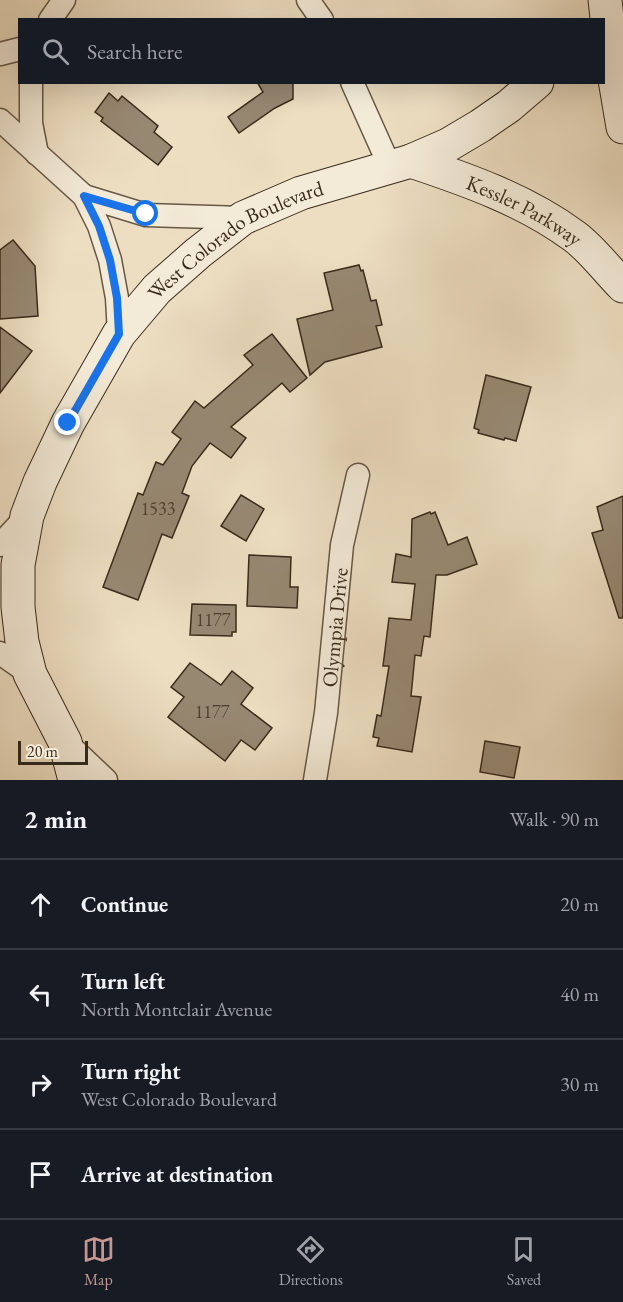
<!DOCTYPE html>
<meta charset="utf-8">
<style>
body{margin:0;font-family:"EB Garamond",serif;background:#20242c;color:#f1f3f6}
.scale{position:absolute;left:18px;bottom:15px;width:70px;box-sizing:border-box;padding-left:6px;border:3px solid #392b1b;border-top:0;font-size:16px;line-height:21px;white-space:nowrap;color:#392b1b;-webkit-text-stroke:4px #f3ead7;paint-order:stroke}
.stop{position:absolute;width:18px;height:18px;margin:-14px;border:4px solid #1a73e8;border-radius:50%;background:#fff}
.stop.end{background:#1a73e8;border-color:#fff;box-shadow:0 2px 6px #0008}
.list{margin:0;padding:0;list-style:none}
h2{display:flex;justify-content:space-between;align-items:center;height:78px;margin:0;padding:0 24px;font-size:26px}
h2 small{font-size:20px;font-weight:400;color:#9ea1a6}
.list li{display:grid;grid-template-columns:39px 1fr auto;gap:18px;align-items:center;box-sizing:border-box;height:90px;padding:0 24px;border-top:2px solid #363941}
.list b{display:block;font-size:22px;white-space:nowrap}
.list p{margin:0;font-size:20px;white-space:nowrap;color:#9ea1a6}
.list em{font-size:20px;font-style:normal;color:#9ea1a6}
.icon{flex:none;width:33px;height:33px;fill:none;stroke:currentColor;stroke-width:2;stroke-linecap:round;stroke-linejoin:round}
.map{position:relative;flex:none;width:623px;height:780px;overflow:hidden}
.search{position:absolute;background:#171b24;box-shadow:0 6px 24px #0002;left:18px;right:18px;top:18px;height:66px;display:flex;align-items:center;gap:15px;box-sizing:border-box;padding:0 21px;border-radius:0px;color:#9ea1a6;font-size:22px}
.sheet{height:438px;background:#171b24}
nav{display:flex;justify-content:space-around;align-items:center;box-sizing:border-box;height:84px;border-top:2px solid #363941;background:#171b24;font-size:16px;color:#9ea1a6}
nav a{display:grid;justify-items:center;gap:3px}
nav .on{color:#c59692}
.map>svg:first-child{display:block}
.building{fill:#978872;stroke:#392b1b;stroke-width:1.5}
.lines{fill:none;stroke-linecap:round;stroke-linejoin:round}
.street-casing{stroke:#665845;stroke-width:25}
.secondary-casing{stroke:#392b1b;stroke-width:35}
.street{stroke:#f3ead7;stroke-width:22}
.secondary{stroke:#f3ead7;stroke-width:33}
.route{stroke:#1a73e8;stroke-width:8}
.labels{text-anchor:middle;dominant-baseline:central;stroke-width:6;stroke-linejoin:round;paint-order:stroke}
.number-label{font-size:18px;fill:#504231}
.street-label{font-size:21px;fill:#392b1b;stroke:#f3ead7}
</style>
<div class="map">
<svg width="623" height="780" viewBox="0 0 623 780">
<rect width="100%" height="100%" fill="#eddec2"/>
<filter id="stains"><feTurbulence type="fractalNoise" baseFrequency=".00333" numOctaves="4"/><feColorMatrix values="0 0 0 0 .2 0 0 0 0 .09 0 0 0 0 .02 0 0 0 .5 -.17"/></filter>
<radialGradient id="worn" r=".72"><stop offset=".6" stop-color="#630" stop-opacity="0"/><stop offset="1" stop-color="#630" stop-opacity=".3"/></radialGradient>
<g class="building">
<path d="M 257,82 L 293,82 L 293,99 L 275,108 L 239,133 L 228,117 L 263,92 Z"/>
<path d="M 109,93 L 118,101 L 122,96 L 158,126 L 154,132 L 172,147 L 158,165 L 101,121 L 103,118 L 95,112 Z"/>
<path d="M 13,240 L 35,266 L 38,316 L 0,319 L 0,250 Z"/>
<path d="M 359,265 L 361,271 L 363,270 L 371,301 L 376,300 L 382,325 L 376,326 L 382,347 L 325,362 L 310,375 L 297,319 L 333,310 L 324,273 Z"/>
<path d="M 0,327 L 32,351 L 0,393 Z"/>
<path d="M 272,334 L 307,378 L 290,392 L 282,383 L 231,427 L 246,438 L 231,458 L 210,443 L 192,466 L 182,493 L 189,496 L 172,538 L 162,534 L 138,600 L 103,587 L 138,493 L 143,495 L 156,462 L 163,465 L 181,439 L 172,432 L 195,401 L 204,408 L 253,365 L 244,355 Z"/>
<path d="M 486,375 L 531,387 L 516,441 L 505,438 L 504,440 L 478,433 L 479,430 L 474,428 Z"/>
<path d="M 241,495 L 264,509 L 246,541 L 221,526 Z"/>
<path d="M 623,496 L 623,618 L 619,618 L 592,533 L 603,530 L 597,507 Z"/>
<path d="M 430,512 L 431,514 L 435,512 L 448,545 L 467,537 L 477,564 L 447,575 L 436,575 L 430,637 L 424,636 L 421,656 L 415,655 L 411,696 L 421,697 L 412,752 L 377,746 L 379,738 L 373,737 L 377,715 L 381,716 L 389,666 L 383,666 L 389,618 L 411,620 L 415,584 L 392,582 L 396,554 L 411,557 L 412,519 Z"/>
<path d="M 249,555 L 291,557 L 290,587 L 298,587 L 297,608 L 247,606 Z"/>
<path d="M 192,604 L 236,605 L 236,632 L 232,632 L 232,636 L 190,635 Z"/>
<path d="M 190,663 L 221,685 L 232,671 L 253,688 L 241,704 L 272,728 L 255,750 L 241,740 L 225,761 L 168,717 L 184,697 L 171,687 Z"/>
<path d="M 485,741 L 520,747 L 514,778 L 480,772 Z"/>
</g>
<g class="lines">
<defs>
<g id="street">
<path d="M 308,0 L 322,20"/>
<path d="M 50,20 L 64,0"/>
<path d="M 0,54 L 20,49"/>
<path d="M 31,82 L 31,123 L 37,154"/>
<path d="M 352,82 L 390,167"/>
<path d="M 0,120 L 84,196 L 99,226 L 110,260 L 117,298 L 119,334"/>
<path d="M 84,196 L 146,215 L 243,218"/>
<path d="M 0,545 L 25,518"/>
<path d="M 0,653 L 30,674"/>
<path d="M 67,743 L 106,780"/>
<path id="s1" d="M 315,780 L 326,713 L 342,545 L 358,475"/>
</g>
<g id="secondary">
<path d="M 605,0 L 612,62 L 623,127"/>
<path id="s2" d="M 411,161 C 468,180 525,200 574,236 C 592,249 607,270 623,286"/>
<path id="s3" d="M 75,780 L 65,742 L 30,674 L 22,642 L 18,607 L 18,565 L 27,516 L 40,482 L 68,423 L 119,334 L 157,289 L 198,253 L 243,218 L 301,193 L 411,161 L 448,145 L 480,126 L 509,106 L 537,82"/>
</g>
</defs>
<use href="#street" class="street-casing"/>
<use href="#secondary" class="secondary-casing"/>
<use href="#street" class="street"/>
<use href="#secondary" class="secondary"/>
</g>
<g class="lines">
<path class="route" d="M 68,423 L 119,334 L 117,298 L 110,260 L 99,226 L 84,196 L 146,214"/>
</g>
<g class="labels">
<g class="number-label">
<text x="158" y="508">1533</text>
<text x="213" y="619">1177</text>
<text x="212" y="711">1177</text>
</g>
<g class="street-label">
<text stroke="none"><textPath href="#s2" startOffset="124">Kessler Parkway</textPath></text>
<text stroke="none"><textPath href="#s3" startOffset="633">West Colorado Boulevard</textPath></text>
<text stroke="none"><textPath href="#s1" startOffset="154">Olympia Drive</textPath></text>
</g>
</g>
<rect width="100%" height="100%" filter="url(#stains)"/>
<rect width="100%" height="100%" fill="url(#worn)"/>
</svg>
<div class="scale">20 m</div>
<div class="stop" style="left:146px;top:214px"></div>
<div class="stop end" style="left:68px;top:423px"></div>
<div class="search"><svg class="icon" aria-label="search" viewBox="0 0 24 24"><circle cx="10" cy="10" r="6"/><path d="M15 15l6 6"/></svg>Search here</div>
</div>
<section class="sheet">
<h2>2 min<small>Walk · 90 m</small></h2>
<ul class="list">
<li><svg class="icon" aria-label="ahead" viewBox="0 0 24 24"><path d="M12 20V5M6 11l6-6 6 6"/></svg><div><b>Continue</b></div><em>20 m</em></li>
<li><svg class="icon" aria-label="left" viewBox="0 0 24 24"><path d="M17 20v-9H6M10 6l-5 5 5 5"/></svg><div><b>Turn left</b><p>North Montclair Avenue</p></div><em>40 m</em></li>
<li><svg class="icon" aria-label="right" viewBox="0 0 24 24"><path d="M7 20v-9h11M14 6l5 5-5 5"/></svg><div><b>Turn right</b><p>West Colorado Boulevard</p></div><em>30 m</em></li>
<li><svg class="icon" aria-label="arrive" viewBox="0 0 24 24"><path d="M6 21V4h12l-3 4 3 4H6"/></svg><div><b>Arrive at destination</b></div></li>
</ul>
</section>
<nav>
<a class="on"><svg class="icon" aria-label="map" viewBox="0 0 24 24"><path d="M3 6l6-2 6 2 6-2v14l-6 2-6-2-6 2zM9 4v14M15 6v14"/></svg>Map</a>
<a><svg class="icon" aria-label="directions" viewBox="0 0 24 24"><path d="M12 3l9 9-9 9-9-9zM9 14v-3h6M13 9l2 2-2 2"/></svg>Directions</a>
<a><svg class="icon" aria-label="saved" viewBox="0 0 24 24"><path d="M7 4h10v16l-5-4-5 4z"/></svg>Saved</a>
</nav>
